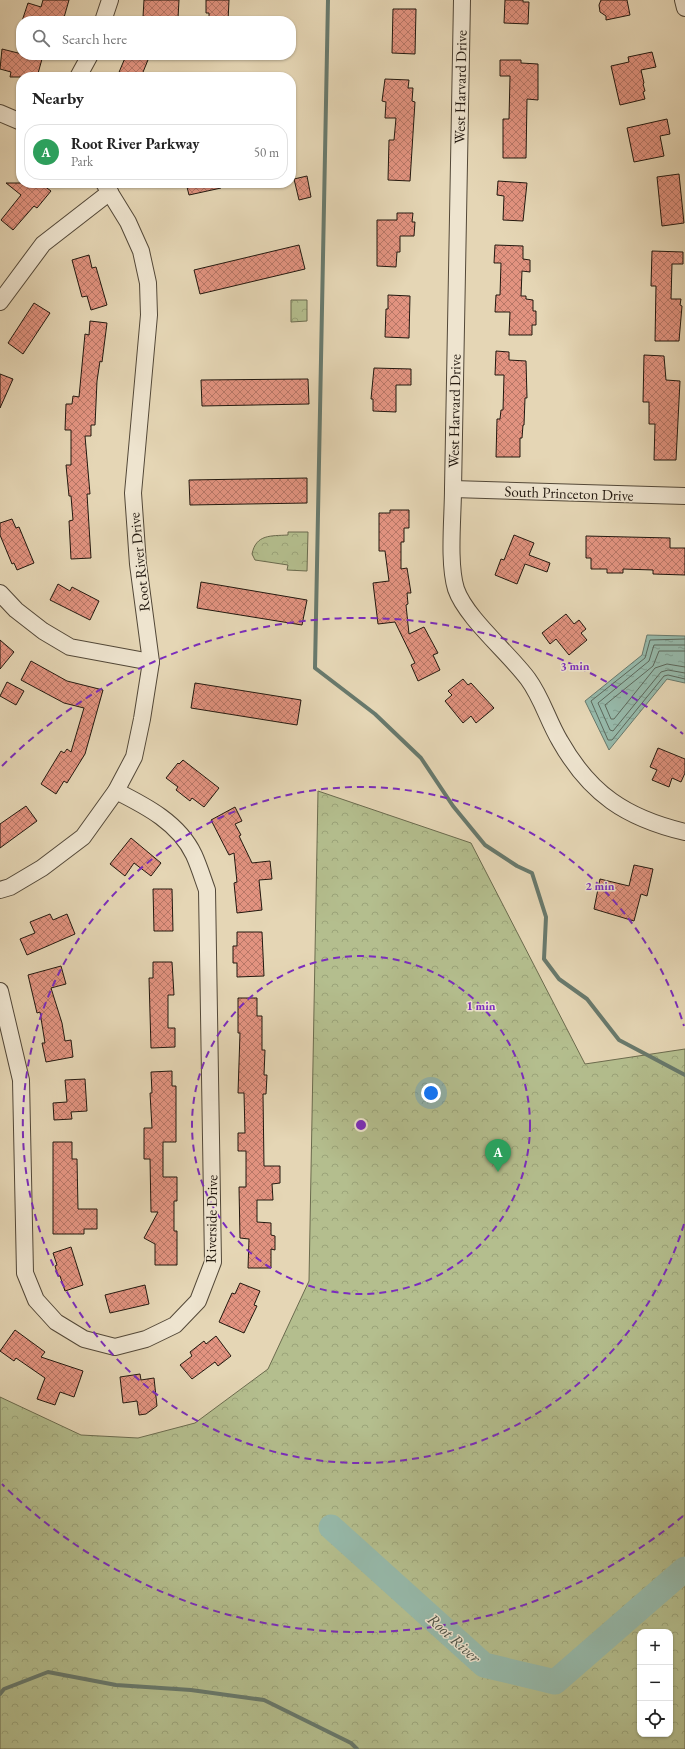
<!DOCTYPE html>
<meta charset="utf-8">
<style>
body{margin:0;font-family:"EB Garamond",serif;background:#f2f2f2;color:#222}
.controls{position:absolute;right:12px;bottom:12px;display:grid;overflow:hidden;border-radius:8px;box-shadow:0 1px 3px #0004}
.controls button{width:36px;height:36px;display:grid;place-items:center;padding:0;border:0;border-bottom:1px solid #e0e0e0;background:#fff;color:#222;font:20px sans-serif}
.you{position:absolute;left:431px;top:1093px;width:14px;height:14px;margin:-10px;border:3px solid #fff;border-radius:50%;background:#1a73e8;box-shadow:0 0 0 6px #1a73e833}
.badge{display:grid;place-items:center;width:26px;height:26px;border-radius:50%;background:#db2777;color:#fff;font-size:13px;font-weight:700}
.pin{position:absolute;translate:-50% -33px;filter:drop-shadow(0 1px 2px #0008)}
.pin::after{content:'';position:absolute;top:21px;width:14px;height:12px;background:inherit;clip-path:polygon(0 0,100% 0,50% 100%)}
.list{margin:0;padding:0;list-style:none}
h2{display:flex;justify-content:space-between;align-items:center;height:52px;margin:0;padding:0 16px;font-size:17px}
h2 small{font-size:13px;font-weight:400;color:#767676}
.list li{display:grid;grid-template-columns:26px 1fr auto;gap:12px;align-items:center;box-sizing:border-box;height:56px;margin:0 8px 8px;padding:0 8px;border:1px solid #e0e0e0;border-radius:16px}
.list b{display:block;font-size:15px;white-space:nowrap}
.list p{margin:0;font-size:13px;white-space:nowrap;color:#767676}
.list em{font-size:13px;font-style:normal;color:#767676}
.icon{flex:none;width:22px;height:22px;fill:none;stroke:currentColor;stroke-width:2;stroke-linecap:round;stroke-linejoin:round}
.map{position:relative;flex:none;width:685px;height:1749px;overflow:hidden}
.search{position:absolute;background:#fff;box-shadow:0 1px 3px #0004;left:16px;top:16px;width:280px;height:44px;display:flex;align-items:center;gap:10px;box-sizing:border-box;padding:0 14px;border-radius:16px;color:#767676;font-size:15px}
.panel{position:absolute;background:#fff;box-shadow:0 1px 3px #0004;left:16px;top:72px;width:280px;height:116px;border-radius:16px}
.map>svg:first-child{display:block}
.park{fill:url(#park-crowns);stroke:#6b6b4e;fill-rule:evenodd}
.water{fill:url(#water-ripples);stroke:#68796c}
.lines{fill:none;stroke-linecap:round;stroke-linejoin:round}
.shore{stroke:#5c685c;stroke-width:1}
.stream{stroke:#68796c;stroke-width:4}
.river{stroke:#96b9aa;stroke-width:25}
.building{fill:url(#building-cross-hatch);stroke:#22180f}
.street-casing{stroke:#534838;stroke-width:18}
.street{stroke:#eee4cf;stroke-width:16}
.ring{fill:none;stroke:#7b2cbf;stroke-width:2;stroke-dasharray:7 5}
.labels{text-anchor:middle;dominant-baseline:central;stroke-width:3;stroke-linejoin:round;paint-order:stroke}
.street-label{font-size:15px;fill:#22180f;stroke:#eee4cf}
.water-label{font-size:16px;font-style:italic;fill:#4b5045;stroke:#eee4cf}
.centre{fill:#7b2cbf;stroke:#eee4cf;stroke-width:2}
.ring-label{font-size:12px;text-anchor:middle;font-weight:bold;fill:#7b2cbf;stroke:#eee4cf;stroke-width:3;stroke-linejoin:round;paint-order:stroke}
</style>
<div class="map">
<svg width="685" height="1749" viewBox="0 0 685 1749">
<defs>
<pattern id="park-crowns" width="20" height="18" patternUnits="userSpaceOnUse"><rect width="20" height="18" fill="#b4be8e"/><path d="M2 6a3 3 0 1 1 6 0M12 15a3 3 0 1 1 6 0" fill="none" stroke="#9aa379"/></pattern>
<pattern id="water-ripples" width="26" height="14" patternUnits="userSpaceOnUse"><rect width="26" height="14" fill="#96b9aa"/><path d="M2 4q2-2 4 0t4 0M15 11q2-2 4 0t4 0" fill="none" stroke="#819e91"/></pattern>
<pattern id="building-cross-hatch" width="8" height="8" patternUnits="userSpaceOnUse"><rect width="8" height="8" fill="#e29380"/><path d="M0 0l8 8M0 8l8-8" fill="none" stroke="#b77767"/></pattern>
</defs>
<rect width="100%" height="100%" fill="#e5d6b5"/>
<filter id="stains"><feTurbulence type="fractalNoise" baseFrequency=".005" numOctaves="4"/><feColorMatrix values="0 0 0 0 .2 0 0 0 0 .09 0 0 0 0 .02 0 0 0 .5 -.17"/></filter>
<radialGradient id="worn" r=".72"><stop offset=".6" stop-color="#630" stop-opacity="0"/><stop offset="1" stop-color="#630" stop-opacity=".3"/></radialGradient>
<g class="park">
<path d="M 291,300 L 307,300 L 307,321 L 291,322 Z"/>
<path d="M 288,532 L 308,532 L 307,571 L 287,570 L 288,565 L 255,560 L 252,554 C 256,534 271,536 288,535 Z"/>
<path d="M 318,791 L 471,843 L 585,1064 L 685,1049 L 685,1749 L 0,1749 L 0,1397 L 81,1435 L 138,1438 L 195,1423 L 268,1369 L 309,1281 ZM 640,1632 L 670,1632 L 670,1734 L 640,1734 Z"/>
</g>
<path class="water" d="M 647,635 L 685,636 L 685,683 L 667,679 L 609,750 L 585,701 L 642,655 Z"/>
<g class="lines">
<g class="shore">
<path d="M 685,639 L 650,640 L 645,658 L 591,701 L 608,740 L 612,740 L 664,676 L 668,675 L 685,679"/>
<path d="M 685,645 L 654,645 L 649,661 L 598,703 L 610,730 L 613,731 L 661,672 L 668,670 L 685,673"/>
<path d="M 685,651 L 659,651 L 653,666 L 605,705 L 611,719 L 614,719 L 655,668 L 667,664 L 685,667"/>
</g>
<g class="stream">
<path d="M 328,0 L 315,668 L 375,714 L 421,758 L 453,806 L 485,845 L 517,866 L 532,873 L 546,917 L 544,959 L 559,979 L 587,999 L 619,1040 L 685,1075"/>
<path d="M 0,1694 L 4,1689 L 48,1672 L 116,1685 L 191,1690 L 264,1700 L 351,1743 L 357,1749"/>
</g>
<path class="river" d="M 331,1527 L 484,1665 L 555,1682 L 685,1569"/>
</g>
<g class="building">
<path d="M 43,0 L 69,0 L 63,21 L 22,21 L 28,3 L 41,7 Z"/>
<path d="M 144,0 L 179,0 L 178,18 L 143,17 Z"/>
<path d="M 206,0 L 229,0 L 228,21 L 209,21 L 209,13 L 206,13 Z"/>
<path d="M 505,0 L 523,0 L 523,2 L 529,2 L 528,24 L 504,23 Z"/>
<path d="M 601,0 L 627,0 L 630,15 L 606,20 L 606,16 L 600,12 L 599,5 Z"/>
<path d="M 393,9 L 416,9 L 415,54 L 392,53 Z"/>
<path d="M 2,49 L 42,59 L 37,77 L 10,77 L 11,72 L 0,69 Z"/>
<path d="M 652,52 L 656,67 L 641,70 L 644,83 L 643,84 L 645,91 L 643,92 L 645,99 L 620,105 L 611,66 L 629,62 L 628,57 Z"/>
<path d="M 130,55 L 150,55 L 141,77 L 117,77 L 125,58 L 128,59 Z"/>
<path d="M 500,60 L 521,60 L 521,63 L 538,64 L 538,100 L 527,99 L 526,158 L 503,158 L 503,119 L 509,119 L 510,76 L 500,76 Z"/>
<path d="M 385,79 L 409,80 L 408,88 L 413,88 L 412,101 L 415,102 L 410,181 L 388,180 L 389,140 L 394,140 L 396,118 L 385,118 L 386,102 L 382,101 Z"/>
<path d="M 667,119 L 670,134 L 660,136 L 664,156 L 634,162 L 627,128 Z"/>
<path d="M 679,174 L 684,223 L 662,226 L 657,177 Z"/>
<path d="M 307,176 L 311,197 L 299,200 L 294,179 Z"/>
<path d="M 498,181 L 527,183 L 523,221 L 503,220 L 504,196 L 497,195 Z"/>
<path d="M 6,183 L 40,183 L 51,191 L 37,208 L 34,206 L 13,230 L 1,220 L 21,195 Z"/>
<path d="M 186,183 L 220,183 L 221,188 L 189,195 Z"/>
<path d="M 397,213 L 413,213 L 412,222 L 415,222 L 414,236 L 400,236 L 400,252 L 397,252 L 396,267 L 377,266 L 377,220 L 397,220 Z"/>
<path d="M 299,245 L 305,269 L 200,294 L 194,270 Z"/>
<path d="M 495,245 L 523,246 L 523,259 L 530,260 L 530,272 L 522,271 L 521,296 L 526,296 L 526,299 L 533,300 L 533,311 L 536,311 L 536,325 L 532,325 L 532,335 L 509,335 L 510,312 L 495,312 L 496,295 L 500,295 L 501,263 L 494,263 Z"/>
<path d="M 652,251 L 683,252 L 683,264 L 672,264 L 671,299 L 681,299 L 680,305 L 682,306 L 679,341 L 655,341 L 656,286 L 651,286 Z"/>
<path d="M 89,255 L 92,268 L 96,267 L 107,305 L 91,310 L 87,296 L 82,297 L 72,260 Z"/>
<path d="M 388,295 L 410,296 L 409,338 L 385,337 L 386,309 L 388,309 Z"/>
<path d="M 34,303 L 50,313 L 23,354 L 8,343 Z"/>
<path d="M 90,321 L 107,323 L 102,362 L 100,361 L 97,381 L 95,425 L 91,425 L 91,436 L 85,436 L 90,494 L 87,494 L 91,558 L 71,559 L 69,521 L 73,520 L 71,496 L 69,496 L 66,465 L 71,465 L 71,430 L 65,430 L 66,404 L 72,404 L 73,396 L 79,397 L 85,334 L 89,335 Z"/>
<path d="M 496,351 L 509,352 L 509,360 L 526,361 L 527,398 L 525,398 L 524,425 L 523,425 L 522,438 L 520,438 L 520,457 L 496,457 L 497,419 L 500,419 L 501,410 L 503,410 L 504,375 L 495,375 Z"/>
<path d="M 644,355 L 664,356 L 666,380 L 680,381 L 676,460 L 654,460 L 655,424 L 649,424 L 649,402 L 643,402 Z"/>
<path d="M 374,368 L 411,369 L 411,385 L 396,385 L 396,412 L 373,411 L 373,399 L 371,399 Z"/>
<path d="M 0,374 L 13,379 L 0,408 Z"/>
<path d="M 308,379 L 309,404 L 202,406 L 201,380 Z"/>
<path d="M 307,478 L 307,503 L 190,505 L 189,480 Z"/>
<path d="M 390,510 L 409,510 L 409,528 L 404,528 L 404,542 L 401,542 L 401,569 L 407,568 L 411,593 L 407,593 L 408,604 L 406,605 L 409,634 L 424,627 L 438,653 L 433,655 L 440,670 L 418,681 L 411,665 L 415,663 L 395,622 L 378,624 L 373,583 L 389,581 L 385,551 L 379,551 L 379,513 L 390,513 Z"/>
<path d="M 12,519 L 16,528 L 19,527 L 34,563 L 17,570 L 14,563 L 12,564 L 0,535 L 0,523 Z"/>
<path d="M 514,535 L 534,543 L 529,555 L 550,563 L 547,572 L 525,564 L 517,584 L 495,575 L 501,559 L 504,560 Z"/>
<path d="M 586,536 L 670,538 L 670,548 L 685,548 L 685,575 L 653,574 L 653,570 L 623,569 L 623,573 L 607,573 L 607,569 L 591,569 L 591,558 L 586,558 Z"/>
<path d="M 201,582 L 307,600 L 302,625 L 197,608 Z"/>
<path d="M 58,584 L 70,591 L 72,587 L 99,601 L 90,620 L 50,600 Z"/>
<path d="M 566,614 L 574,624 L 579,620 L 586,629 L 581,633 L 587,640 L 569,655 L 556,639 L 550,644 L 542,633 Z"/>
<path d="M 0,640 L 14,652 L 0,669 Z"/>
<path d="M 31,661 L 67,681 L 103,690 L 85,754 L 67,783 L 64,781 L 56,794 L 41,784 L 61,751 L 64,753 L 67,749 L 71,752 L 84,708 L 64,703 L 21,680 Z"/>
<path d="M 463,679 L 468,685 L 471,683 L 494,708 L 476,723 L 471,716 L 463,723 L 445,701 L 452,695 L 448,691 Z"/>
<path d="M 7,682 L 24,691 L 16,705 L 0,696 Z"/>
<path d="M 195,683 L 301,700 L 297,725 L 191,708 Z"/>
<path d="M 658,748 L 685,759 L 685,773 L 681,782 L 672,778 L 669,787 L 652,780 L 657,770 L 650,767 Z"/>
<path d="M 183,760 L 219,788 L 204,807 L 192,798 L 190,801 L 176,790 L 178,787 L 166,778 L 178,763 L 179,764 Z"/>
<path d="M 26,806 L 37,821 L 0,848 L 0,824 Z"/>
<path d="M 235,807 L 242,821 L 235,824 L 241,835 L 239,836 L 252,863 L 270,861 L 272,879 L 259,880 L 262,910 L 237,913 L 234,883 L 237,882 L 234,853 L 229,855 L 211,820 Z"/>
<path d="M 131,838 L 161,863 L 151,876 L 134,863 L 125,876 L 110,864 Z"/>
<path d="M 634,865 L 653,869 L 647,896 L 641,894 L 634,921 L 594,909 L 600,879 L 629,886 Z"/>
<path d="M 153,889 L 172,889 L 173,931 L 154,931 Z"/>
<path d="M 50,914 L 53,920 L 67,914 L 75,934 L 27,955 L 20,939 L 35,933 L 30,922 Z"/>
<path d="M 237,932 L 262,932 L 264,976 L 237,977 L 237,963 L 233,963 L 233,946 L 237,946 Z"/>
<path d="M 153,962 L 172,962 L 174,995 L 168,995 L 168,1028 L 175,1028 L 175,1047 L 151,1048 L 149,978 L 153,978 Z"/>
<path d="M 61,966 L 66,984 L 51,988 L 62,1023 L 65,1041 L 71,1040 L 73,1057 L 46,1062 L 42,1043 L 45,1043 L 40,1012 L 37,1013 L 28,975 Z"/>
<path d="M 238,998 L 257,998 L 257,1016 L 262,1016 L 262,1050 L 265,1050 L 264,1075 L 267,1075 L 266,1094 L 263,1094 L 264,1166 L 280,1166 L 280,1183 L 272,1184 L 273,1200 L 257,1200 L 257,1222 L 271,1223 L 271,1235 L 275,1236 L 275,1250 L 271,1249 L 271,1268 L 248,1268 L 249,1239 L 240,1238 L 239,1187 L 246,1187 L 246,1151 L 238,1151 L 238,1133 L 245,1133 L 244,1093 L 238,1093 L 240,1033 L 238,1033 Z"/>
<path d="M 172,1071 L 172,1086 L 176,1086 L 176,1142 L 163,1142 L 163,1177 L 177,1177 L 177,1201 L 174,1201 L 174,1231 L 177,1231 L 177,1265 L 155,1265 L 155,1244 L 144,1238 L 158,1212 L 151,1212 L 150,1159 L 144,1159 L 144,1128 L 152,1128 L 150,1093 L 152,1093 L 151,1072 Z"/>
<path d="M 85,1079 L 87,1111 L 71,1112 L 72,1119 L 54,1120 L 53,1103 L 67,1102 L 65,1080 Z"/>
<path d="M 53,1142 L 72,1142 L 72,1159 L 77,1159 L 78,1209 L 97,1209 L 97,1229 L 84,1229 L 84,1234 L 53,1234 Z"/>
<path d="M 71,1247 L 83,1285 L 65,1291 L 60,1276 L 58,1276 L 55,1266 L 57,1265 L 53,1253 Z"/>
<path d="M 240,1283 L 260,1291 L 254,1305 L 257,1306 L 244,1333 L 219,1322 L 232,1293 L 235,1294 Z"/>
<path d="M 145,1285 L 149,1304 L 110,1313 L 105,1295 Z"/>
<path d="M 15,1330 L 45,1352 L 41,1357 L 83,1371 L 74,1397 L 60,1392 L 55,1405 L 37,1399 L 45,1378 L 16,1358 L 14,1361 L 0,1351 Z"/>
<path d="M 216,1336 L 231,1356 L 218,1366 L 215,1362 L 192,1379 L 180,1365 L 192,1356 L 190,1352 L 204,1341 L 206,1344 Z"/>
<path d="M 140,1374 L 141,1380 L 154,1378 L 157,1406 L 146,1414 L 139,1415 L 137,1401 L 123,1403 L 120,1377 Z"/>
</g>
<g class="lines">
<defs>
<g id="street">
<path d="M 462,0 L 453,489 C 453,517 448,563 456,589 C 466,618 509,653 528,679 C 542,698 548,721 560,741 C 590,794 626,818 685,832"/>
<path d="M 683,0 L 685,8"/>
<path d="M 103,21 L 110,0"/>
<path d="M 78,77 L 90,55"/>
<path d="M 0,113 L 21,122"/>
<path d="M 0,302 L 43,244 L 110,192"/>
<path d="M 453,489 L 685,496"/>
<path d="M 0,593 L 16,610 L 43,631 L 70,647 L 151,662"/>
<path d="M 0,890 L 10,887 L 42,868 L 83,837 L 116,791 L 134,757 L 142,719 L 151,662 L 138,564 L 133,493 L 149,315 L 148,283 L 141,251 L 128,222 L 104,183"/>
<path d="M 0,991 L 21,1080 L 25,1273 L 36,1300 L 56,1322 L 84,1339 L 115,1347 L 146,1339 L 175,1325 L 198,1301 L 213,1262 L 207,890 C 203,879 199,866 194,855 C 179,823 146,806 116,791"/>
</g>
</defs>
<use href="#street" class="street-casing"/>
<use href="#street" class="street"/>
</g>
<g class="ring">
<circle cx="361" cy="1125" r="169"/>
<path d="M684 1224A338 338 0 1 1 684 1026"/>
<path d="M683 1516A507 507 0 0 1 2 1484M2 766A507 507 0 0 1 683 734"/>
</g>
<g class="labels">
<g class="street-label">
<text transform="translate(460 87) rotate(-89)">West Harvard Drive</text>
<text transform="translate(454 411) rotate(-89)">West Harvard Drive</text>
<text transform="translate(569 493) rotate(2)">South Princeton Drive</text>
<text transform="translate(139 562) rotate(-96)">Root River Drive</text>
<text transform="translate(211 1219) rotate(-89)">Riverside Drive</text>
</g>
<g class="water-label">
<text transform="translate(454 1638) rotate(42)">Root River</text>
</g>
</g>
<circle cx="361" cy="1125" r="6" class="centre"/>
<g class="ring-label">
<text x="575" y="670">3 min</text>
<text x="600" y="890">2 min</text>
<text x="481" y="1010">1 min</text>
</g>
<rect width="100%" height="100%" filter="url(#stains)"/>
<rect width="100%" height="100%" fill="url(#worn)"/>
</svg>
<div class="controls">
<button>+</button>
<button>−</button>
<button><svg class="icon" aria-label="locate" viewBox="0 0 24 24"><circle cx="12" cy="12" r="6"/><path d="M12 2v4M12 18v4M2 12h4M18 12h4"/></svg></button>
</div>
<div class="you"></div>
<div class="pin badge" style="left:498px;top:1172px;background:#2e9e5b">A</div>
<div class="search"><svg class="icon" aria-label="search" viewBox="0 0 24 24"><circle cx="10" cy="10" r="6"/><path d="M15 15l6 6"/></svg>Search here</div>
<section class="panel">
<h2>Nearby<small></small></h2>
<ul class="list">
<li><span class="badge" style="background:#2e9e5b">A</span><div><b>Root River Parkway</b><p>Park</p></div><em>50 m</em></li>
</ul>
</section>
</div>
